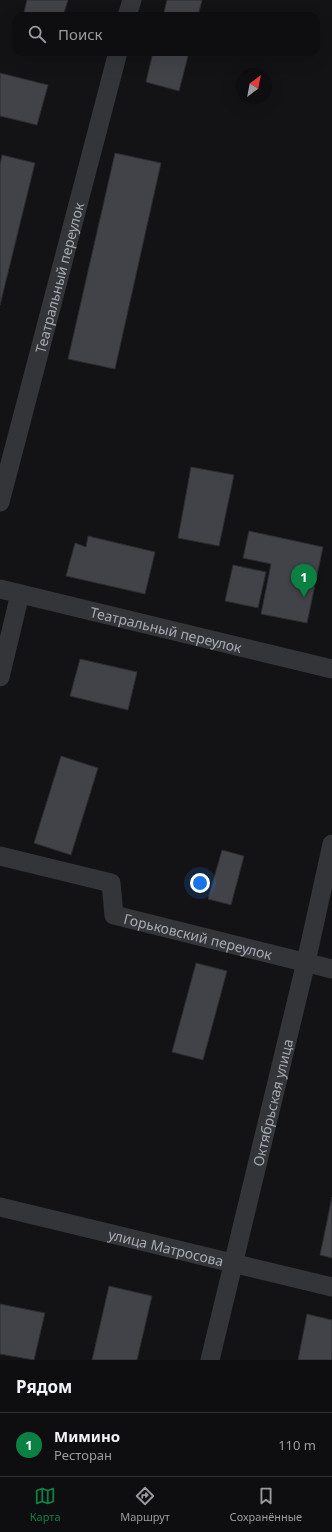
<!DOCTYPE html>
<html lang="ru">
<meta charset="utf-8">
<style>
body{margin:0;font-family:"Noto Sans",sans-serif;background:#171719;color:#f1f3f6}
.compass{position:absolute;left:236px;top:68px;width:36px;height:36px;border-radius:50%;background:#0e0e10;box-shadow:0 4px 16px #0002;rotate:32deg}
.you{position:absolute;left:200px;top:883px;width:14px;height:14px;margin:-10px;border:3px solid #fff;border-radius:50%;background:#1a73e8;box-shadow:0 0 0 6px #1a73e833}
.badge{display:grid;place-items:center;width:26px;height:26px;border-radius:50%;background:#0b8043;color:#fff;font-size:13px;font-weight:700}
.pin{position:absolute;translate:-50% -33px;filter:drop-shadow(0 1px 2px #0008)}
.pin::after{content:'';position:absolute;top:21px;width:14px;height:12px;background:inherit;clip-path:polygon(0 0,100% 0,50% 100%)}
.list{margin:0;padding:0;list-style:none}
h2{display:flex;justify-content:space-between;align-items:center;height:52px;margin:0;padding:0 16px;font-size:17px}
h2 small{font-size:13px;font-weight:400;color:#9b9c9f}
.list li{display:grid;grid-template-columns:26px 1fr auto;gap:12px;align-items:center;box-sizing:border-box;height:64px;padding:0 16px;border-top:1px solid #2e2e30}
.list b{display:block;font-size:15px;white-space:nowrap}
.list p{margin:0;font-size:13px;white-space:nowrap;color:#9b9c9f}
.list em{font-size:13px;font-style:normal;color:#9b9c9f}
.icon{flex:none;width:22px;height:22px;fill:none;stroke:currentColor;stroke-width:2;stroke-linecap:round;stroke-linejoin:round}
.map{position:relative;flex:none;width:332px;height:1360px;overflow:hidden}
.search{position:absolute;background:#0e0e10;box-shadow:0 4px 16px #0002;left:12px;right:12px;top:12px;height:44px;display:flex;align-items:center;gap:10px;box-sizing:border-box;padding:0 14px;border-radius:12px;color:#9b9c9f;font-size:15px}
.sheet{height:116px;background:#0e0e10}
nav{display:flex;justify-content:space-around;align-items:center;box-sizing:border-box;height:56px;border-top:1px solid #2e2e30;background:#0e0e10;font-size:11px;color:#9b9c9f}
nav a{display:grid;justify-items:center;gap:2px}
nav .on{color:#0b8043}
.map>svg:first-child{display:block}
.building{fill:#424348;stroke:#2d2d31}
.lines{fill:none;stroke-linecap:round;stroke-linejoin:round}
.minor{stroke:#343539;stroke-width:19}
.labels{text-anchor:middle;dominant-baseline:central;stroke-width:3;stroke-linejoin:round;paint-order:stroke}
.street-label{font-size:14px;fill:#a5aab4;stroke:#0e0e10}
</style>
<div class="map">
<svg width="332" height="1360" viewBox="0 0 332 1360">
<rect width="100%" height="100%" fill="#131315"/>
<g class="building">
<path d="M 27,0 L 68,0 L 63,16 L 23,16 Z"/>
<path d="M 167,0 L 202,0 L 198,16 L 163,16 Z"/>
<path d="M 153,52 L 189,52 L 179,91 L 146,82 Z"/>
<path d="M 0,73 L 48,85 L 37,125 L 0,116 Z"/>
<path d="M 115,153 L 161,163 L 115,369 L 68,359 Z"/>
<path d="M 2,155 L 35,163 L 0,305 L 0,165 Z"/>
<path d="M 191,467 L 234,475 L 219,546 L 178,538 Z"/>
<path d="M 249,531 L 323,547 L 307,623 L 261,614 L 271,564 L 243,558 Z"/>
<path d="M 88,536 L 155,552 L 145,594 L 66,576 L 75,543 L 86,547 Z"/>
<path d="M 233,565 L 266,572 L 258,608 L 225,601 Z"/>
<path d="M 80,659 L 137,672 L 128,710 L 70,696 Z"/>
<path d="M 61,756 L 98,768 L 71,855 L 34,843 Z"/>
<path d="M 222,850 L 244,856 L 231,905 L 208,899 Z"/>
<path d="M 196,963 L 227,971 L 203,1060 L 172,1052 Z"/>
<path d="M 332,1197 L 332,1258 L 320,1255 Z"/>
<path d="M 109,1286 L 152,1296 L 137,1360 L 92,1360 Z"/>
<path d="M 0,1304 L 45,1313 L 34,1360 L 0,1354 Z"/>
<path d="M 307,1314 L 332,1320 L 332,1360 L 298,1360 Z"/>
</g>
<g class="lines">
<g class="minor">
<path d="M 127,16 L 132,0"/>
<path id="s1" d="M 0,502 L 118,52"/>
<path id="s2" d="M 0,589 L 332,669"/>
<path d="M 0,677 L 20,594"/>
<path id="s3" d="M 0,856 L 111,883 L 114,915 L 332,969"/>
<path id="s4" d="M 0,1207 L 332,1287"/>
<path id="s5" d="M 210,1360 L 306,962 L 332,844"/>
</g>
</g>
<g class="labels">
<g class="street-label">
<text stroke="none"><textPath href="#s1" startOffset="232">Театральный переулок</textPath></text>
<text stroke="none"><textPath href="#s2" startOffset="171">Театральный переулок</textPath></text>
<text stroke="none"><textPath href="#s3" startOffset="233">Горьковский переулок</textPath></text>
<text stroke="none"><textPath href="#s5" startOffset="265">Октябрьская улица</textPath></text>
<text stroke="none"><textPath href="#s4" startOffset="171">улица Матросова</textPath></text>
</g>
</g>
</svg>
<svg class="compass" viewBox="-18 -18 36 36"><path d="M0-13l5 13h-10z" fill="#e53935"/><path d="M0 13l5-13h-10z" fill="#9b9c9f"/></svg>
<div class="you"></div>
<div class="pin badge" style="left:304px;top:597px">1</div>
<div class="search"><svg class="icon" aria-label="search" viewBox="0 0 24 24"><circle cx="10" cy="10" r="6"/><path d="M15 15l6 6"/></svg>Поиск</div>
</div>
<section class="sheet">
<h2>Рядом<small></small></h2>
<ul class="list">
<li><span class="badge">1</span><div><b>Мимино</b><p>Ресторан</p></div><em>110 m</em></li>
</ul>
</section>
<nav>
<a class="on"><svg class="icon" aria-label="map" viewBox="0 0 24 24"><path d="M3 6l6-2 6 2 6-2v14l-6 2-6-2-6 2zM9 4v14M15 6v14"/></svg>Карта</a>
<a><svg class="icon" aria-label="directions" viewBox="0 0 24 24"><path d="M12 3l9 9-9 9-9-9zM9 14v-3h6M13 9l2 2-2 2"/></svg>Маршрут</a>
<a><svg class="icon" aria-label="saved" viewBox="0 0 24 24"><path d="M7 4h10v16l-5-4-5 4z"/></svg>Сохранённые</a>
</nav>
